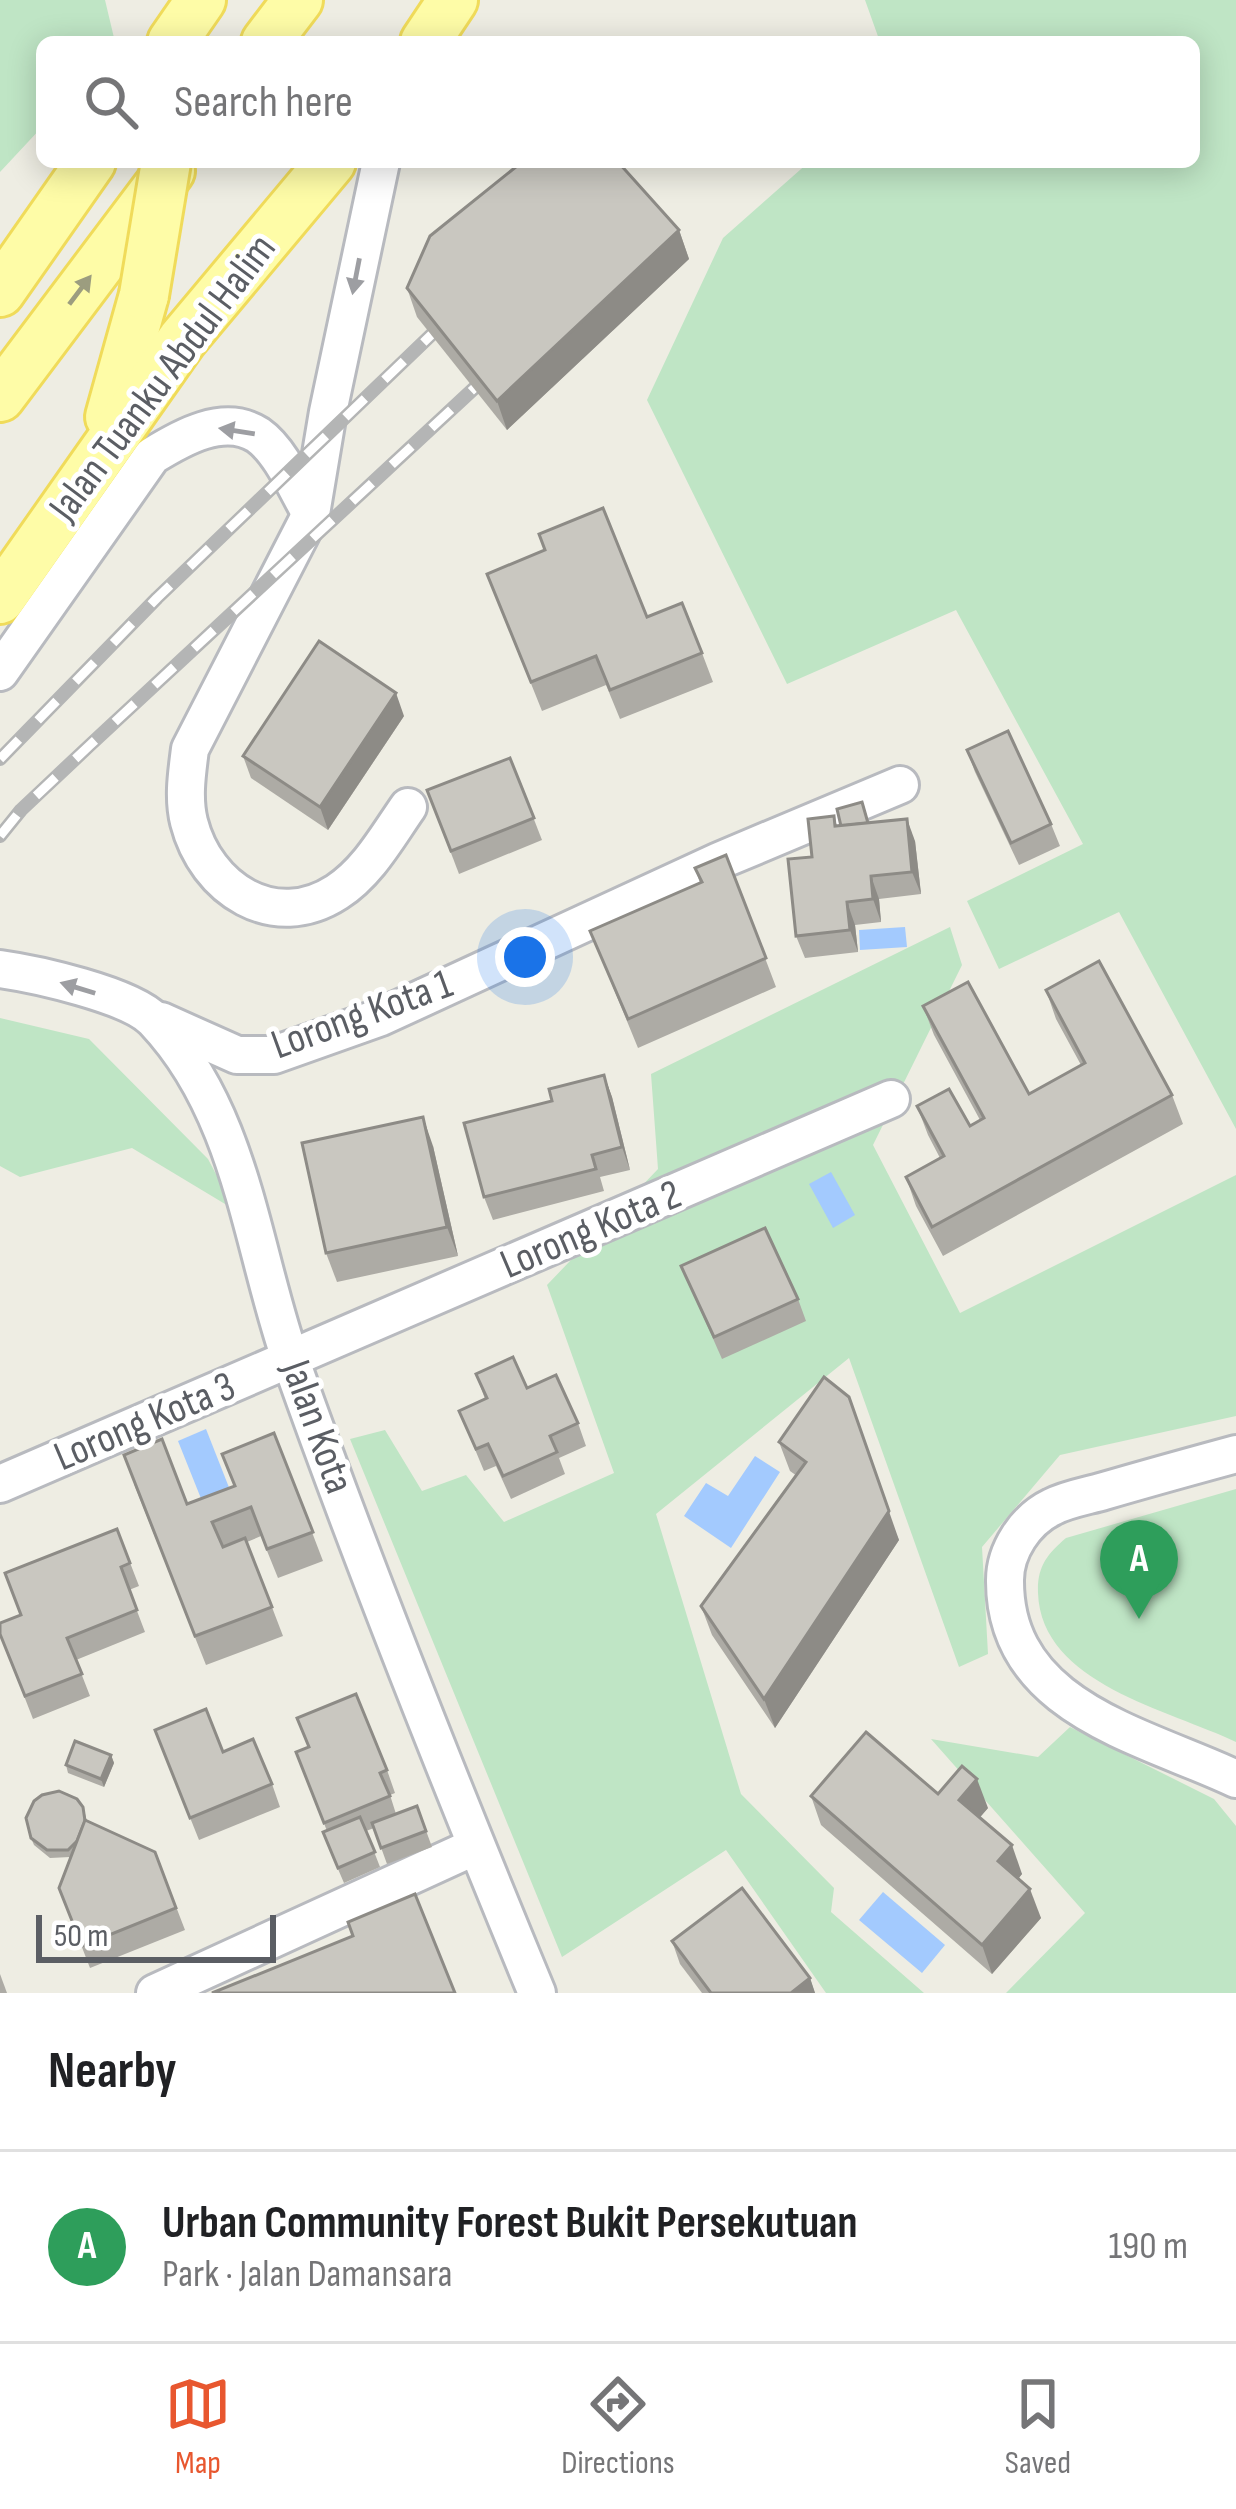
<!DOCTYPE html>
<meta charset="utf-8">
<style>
body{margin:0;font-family:"Sofia Sans Condensed",sans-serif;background:#f2f2f2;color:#202124}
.scale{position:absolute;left:36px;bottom:30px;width:240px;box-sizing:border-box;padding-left:12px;border:6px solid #5b5e64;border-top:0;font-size:33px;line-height:42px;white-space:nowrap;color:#5b5e64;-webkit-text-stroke:9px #fff;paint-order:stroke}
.you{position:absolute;left:525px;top:957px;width:42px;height:42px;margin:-30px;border:9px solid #fff;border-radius:50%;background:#1a73e8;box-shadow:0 0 0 18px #1a73e833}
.badge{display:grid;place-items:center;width:78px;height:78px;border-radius:50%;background:#e8572f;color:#fff;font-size:39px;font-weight:700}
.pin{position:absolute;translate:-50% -99px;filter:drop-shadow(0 3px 6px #0008)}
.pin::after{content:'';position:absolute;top:63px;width:42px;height:36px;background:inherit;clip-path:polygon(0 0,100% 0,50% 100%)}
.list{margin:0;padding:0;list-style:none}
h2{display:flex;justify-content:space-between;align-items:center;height:156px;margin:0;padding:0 48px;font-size:51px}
h2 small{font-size:39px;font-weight:400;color:#757577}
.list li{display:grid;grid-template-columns:78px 1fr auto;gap:36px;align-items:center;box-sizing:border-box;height:192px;padding:0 48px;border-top:3px solid #e0e0e0}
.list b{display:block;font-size:45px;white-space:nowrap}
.list p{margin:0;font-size:39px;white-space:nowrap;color:#757577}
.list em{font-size:39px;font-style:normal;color:#757577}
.icon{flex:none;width:66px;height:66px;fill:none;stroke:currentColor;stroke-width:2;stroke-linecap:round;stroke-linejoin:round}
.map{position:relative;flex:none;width:1236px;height:1993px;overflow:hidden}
.search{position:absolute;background:#fff;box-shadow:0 6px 30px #0003;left:36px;right:36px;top:36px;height:132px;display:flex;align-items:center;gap:30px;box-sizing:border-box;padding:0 42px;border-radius:18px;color:#757577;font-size:45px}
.sheet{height:348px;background:#fff}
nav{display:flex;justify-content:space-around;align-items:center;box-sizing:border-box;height:168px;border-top:3px solid #e0e0e0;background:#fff;font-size:33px;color:#757577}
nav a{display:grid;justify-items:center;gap:6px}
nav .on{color:#e8572f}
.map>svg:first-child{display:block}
.green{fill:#bfe5c5}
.water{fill:#a3cafe}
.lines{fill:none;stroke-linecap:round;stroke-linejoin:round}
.minor-casing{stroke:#b8babf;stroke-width:42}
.major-casing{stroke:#f0db5a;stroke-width:54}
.minor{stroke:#fff;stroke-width:36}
.major{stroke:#fefca7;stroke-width:48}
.rail-casing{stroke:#b4b5b5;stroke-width:14}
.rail{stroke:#fff;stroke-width:9;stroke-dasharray:27;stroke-linecap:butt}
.major-bridge-casing{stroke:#f0db5a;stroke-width:54;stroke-linecap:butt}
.major-bridge{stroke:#fefca7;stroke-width:48}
.wall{fill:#adaba5}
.shaded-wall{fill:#8d8b86}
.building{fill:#c9c7c0;stroke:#8d8b86;stroke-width:3}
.oneway{fill:#9d9ea2}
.oneway2{fill:#9c9d7f}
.labels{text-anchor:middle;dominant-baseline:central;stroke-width:10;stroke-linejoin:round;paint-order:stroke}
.street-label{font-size:42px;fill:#5b5e64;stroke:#fff}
</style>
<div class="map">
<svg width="1236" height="1993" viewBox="0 0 1236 1993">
<rect width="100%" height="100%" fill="#eeede3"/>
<g class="green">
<path d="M 0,0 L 105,0 L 115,42 L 42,42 L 42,127 L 0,172 Z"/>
<path d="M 865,0 L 1236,0 L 1236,1129 L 1119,912 L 999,969 L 967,901 L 1083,844 L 956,610 L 787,684 L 647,400 L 723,238 L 809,162 L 1194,162 L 1194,42 L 880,42 Z"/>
<path d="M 950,927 L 962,965 L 873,1145 L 960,1313 L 1236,1175 L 1236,1416 L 1060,1455 L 982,1547 L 988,1654 L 959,1667 L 849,1358 L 656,1514 L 741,1794 L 834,1888 L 831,1912 L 924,1993 L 826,1993 L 726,1850 L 562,1957 L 350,1439 L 385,1430 L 422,1491 L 466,1475 L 504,1522 L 614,1473 L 547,1285 L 658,1169 L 651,1074 Z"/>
<path d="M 0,1018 L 89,1039 L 208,1159 L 235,1210 L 132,1148 L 20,1177 L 0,1166 Z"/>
<path d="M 1236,1489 L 1236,1742 C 1170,1710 1041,1684 1038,1593 C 1037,1567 1047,1554 1066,1538 Z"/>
<path d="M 1070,1727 L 1214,1799 L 1236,1826 L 1236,1993 L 1006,1993 L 1085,1913 L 931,1739 L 1038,1757 Z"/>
</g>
<g class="water">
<path d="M 905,927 L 907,947 L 860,950 L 859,930 Z"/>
<path d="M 831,1172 L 855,1215 L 833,1228 L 809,1184 Z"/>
<path d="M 206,1429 L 230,1490 L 202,1501 L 178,1441 Z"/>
<path d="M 755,1456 L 780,1472 L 731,1548 L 684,1516 L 706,1483 L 728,1496 Z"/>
<path d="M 883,1892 L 945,1945 L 922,1973 L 859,1920 Z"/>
</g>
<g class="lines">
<defs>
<g id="minor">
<path d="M 381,162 L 328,412 L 311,514 L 190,749 C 187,773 183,798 189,822 C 206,889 274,933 337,892 C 368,872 387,837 408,807"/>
<path d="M 0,672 L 152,456 C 181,438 224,413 258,435 C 281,451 297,490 311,514"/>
<path d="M 0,969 C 36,974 130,995 154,1020 C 243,1114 251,1248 292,1364 C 367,1575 451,1785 537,1993"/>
<path d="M 161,1021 L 237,1055 L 274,1055 L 381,1017 L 719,861 L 900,785"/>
<path d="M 1236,1454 C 1192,1466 1148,1478 1104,1491 C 1087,1496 1067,1499 1052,1507 C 1025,1520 1005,1551 1005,1580 C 1004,1708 1143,1735 1236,1779"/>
<path d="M 0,1484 L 891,1099"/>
<path d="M 155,1993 L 476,1846"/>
</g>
<g id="major">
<path d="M 172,42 L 201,0"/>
<path d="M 266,42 L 298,0"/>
<path d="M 425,42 L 453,0"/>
<path d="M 0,292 L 91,162"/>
<path d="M 0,397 L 170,171"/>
<path d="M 110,417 L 144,295"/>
<path d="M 0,599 L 182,340 L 331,162"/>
</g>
</defs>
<use href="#minor" class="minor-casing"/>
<use href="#major" class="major-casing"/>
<use href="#minor" class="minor"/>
<use href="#major" class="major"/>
<defs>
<g id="rail">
<path d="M 0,759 L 157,598 L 454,313"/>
<path d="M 0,836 L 21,810 L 90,745 L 496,368"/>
</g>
</defs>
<use href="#rail" class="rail-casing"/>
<use href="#rail" class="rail"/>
<defs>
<path id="major-bridge" d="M 144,295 L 166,162"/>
</defs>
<use href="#major-bridge" class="major-bridge-casing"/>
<use href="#major-bridge" class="major-bridge"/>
</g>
<g class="wall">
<path d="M 679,230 L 689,259 L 507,430 L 417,317 L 407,288 Z"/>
<path d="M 487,574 L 647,617 L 702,653 L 713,682 L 620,719 L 606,685 L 542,711 Z"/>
<path d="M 404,716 L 328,830 L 251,778 L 243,756 Z"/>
<path d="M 967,750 L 1051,824 L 1060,846 L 1019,865 L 975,772 Z"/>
<path d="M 510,758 L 542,840 L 459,874 L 427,790 Z"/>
<path d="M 834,816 L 837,826 L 869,823 L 915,841 L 921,894 L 879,899 L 881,922 L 855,925 L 858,952 L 805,958 L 796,936 L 812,857 Z"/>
<path d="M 726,855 L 776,987 L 638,1048 L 590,931 L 700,883 L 695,868 Z"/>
<path d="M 1046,990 L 1172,1095 L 1183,1124 L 943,1256 L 916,1206 L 906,1177 L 940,1158 L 928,1135 L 917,1106 L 970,1126 L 980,1120 L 934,1035 L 923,1006 L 1029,1094 L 1081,1065 L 1056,1019 Z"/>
<path d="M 604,1075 L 612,1097 L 630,1170 L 600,1177 L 604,1191 L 493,1220 L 484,1197 L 552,1101 Z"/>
<path d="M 433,1146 L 458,1256 L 337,1282 L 326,1253 Z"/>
<path d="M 681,1266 L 798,1299 L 806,1321 L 722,1359 Z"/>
<path d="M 476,1374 L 527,1388 L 578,1423 L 586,1446 L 559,1458 L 565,1474 L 511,1499 L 496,1466 L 484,1471 L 459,1411 L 485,1399 Z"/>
<path d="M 824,1377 L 899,1540 L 775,1728 L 712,1635 L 701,1606 L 797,1476 L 790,1471 L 779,1442 Z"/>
<path d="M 274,1433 L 323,1561 L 278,1578 L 261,1536 L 247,1542 L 283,1636 L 206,1665 L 134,1484 L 187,1504 L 234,1486 Z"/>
<path d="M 117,1529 L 139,1586 L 129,1590 L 145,1632 L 76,1660 L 90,1696 L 33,1719 L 0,1634 Z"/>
<path d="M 155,1730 L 223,1752 L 272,1784 L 280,1807 L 199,1840 Z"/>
<path d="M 296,1752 L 387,1770 L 395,1793 L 390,1795 L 396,1814 L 417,1806 L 432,1847 L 387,1864 L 374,1828 L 366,1831 L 380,1867 L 344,1883 L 329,1848 L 327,1831 Z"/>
<path d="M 111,1755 L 114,1763 L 104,1787 L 68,1773 L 66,1765 Z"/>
<path d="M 938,1794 L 988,1808 L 980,1817 L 1022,1874 L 1018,1879 L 1041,1918 L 992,1974 L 821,1825 L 811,1796 Z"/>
<path d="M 83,1807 L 87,1821 L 155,1852 L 185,1930 L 90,1968 L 59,1888 L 70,1857 L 50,1858 L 34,1845 L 31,1838 Z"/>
<path d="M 672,1941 L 810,1978 L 815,1993 L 702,1993 L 680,1964 Z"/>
<path d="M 0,1974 L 7,1993 L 0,1993 Z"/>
</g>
<g class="shaded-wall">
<path d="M 679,230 L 689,259 L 507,430 L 497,401 Z"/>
<path d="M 396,693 L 404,716 L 328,830 L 320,807 Z"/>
<path d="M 907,819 L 915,841 L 921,894 L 912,872 Z"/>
<path d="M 871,876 L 879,899 L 881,922 L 873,899 Z"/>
<path d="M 847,902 L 855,925 L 858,952 L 850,930 Z"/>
<path d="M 604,1075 L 612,1097 L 630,1170 L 622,1147 Z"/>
<path d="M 423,1117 L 433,1146 L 458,1256 L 447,1227 Z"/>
<path d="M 849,1397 L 899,1540 L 775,1728 L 764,1699 Z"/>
<path d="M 111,1755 L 114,1763 L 104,1787 L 101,1779 Z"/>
<path d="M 977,1779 L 988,1808 L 970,1829 L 959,1800 Z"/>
<path d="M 1012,1845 L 1022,1874 L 1009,1890 L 998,1861 Z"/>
<path d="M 1030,1889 L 1041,1918 L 992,1974 L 982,1945 Z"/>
<path d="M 810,1978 L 815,1993 L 791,1993 Z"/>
</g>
<g class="building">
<path d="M 522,162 L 618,162 L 679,230 L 497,401 L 407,288 L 430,236 Z"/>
<path d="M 603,508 L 647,617 L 682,603 L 702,653 L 610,690 L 596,656 L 531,682 L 487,574 L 545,550 L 539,534 Z"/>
<path d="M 319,641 L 396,693 L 320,807 L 243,756 Z"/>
<path d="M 1008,731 L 1051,824 L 1011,843 L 967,750 Z"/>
<path d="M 510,758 L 534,818 L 451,851 L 427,790 Z"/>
<path d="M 862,802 L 868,823 L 841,826 L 837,809 Z"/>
<path d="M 834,816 L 835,826 L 907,819 L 912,872 L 871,876 L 873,899 L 847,902 L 850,930 L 796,936 L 788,859 L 812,857 L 808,819 Z"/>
<path d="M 726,855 L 766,958 L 628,1019 L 590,931 L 702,882 L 695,868 Z"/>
<path d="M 1099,961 L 1172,1095 L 932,1227 L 906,1177 L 944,1156 L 917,1106 L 949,1089 L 970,1126 L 984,1118 L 923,1006 L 968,982 L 1029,1094 L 1085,1063 L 1046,990 Z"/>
<path d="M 604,1075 L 622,1147 L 592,1155 L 596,1169 L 484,1197 L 464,1123 L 552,1101 L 549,1089 Z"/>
<path d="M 423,1117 L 447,1227 L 326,1253 L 302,1143 Z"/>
<path d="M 765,1228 L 798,1299 L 714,1337 L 681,1266 Z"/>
<path d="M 513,1357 L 527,1388 L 556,1375 L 578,1423 L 550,1436 L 557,1452 L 503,1476 L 488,1444 L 476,1449 L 459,1411 L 487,1398 L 476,1374 Z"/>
<path d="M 824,1377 L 849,1397 L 889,1511 L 764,1699 L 701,1606 L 806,1462 L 779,1442 Z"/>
<path d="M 274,1433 L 313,1532 L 267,1549 L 251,1507 L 212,1522 L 223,1547 L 245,1538 L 272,1607 L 195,1636 L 124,1455 L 162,1439 L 187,1504 L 235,1486 L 222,1454 Z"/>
<path d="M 117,1529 L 130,1563 L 121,1567 L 137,1610 L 67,1638 L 82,1674 L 25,1696 L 0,1634 L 0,1623 L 21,1615 L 5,1573 Z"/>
<path d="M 356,1694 L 387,1770 L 380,1773 L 390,1796 L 324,1823 L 296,1752 L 309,1747 L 297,1718 Z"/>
<path d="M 206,1709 L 223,1752 L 253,1739 L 272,1784 L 190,1818 L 155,1730 Z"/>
<path d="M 866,1732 L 938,1794 L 962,1766 L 977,1779 L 959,1800 L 1012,1845 L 998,1861 L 1030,1889 L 982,1945 L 811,1796 Z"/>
<path d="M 75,1741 L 111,1755 L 101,1779 L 66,1765 Z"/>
<path d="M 59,1791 L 77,1799 L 83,1807 L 85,1821 L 77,1841 L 68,1850 L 47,1850 L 31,1838 L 26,1818 L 34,1801 L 42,1795 Z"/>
<path d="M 417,1806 L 426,1831 L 381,1848 L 372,1823 Z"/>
<path d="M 360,1817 L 375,1852 L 338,1868 L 323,1832 Z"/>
<path d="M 85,1820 L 155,1852 L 176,1908 L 82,1946 L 59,1888 Z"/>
<path d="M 742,1888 L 810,1978 L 791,1993 L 711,1993 L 672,1941 Z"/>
<path d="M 415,1894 L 455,1993 L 212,1993 L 353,1936 L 348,1922 Z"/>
</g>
<defs><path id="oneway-solid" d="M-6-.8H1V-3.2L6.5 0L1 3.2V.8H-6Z" transform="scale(3)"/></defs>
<g class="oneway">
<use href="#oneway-solid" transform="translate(356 276) rotate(101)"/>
<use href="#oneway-solid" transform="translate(237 431) rotate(-171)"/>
<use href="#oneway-solid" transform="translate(78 988) rotate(-163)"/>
</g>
<use class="oneway2" href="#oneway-solid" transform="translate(80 290) rotate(-53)"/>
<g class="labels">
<g class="street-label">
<text transform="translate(163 378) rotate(-53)">Jalan Tuanku Abdul Halim</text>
<text transform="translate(362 1015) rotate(-20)">Lorong Kota 1</text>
<text transform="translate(591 1230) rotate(-23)">Lorong Kota 2</text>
<text transform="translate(145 1422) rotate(-23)">Lorong Kota 3</text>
<text transform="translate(317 1427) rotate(70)">Jalan Kota</text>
</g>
</g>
</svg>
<div class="scale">50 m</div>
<div class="you"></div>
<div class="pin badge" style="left:1139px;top:1619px;background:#2e9e5b">A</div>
<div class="search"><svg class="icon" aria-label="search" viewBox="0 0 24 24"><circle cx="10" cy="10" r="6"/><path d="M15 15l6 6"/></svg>Search here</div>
</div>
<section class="sheet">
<h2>Nearby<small></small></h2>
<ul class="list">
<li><span class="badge" style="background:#2e9e5b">A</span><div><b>Urban Community Forest Bukit Persekutuan</b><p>Park · Jalan Damansara</p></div><em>190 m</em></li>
</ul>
</section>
<nav>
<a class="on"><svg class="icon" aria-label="map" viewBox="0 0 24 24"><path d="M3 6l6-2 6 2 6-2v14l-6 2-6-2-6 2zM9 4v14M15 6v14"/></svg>Map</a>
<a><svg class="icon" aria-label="directions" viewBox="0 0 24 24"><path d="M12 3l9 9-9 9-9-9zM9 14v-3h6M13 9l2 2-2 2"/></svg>Directions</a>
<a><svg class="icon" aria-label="saved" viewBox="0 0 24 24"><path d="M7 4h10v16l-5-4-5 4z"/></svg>Saved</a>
</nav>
